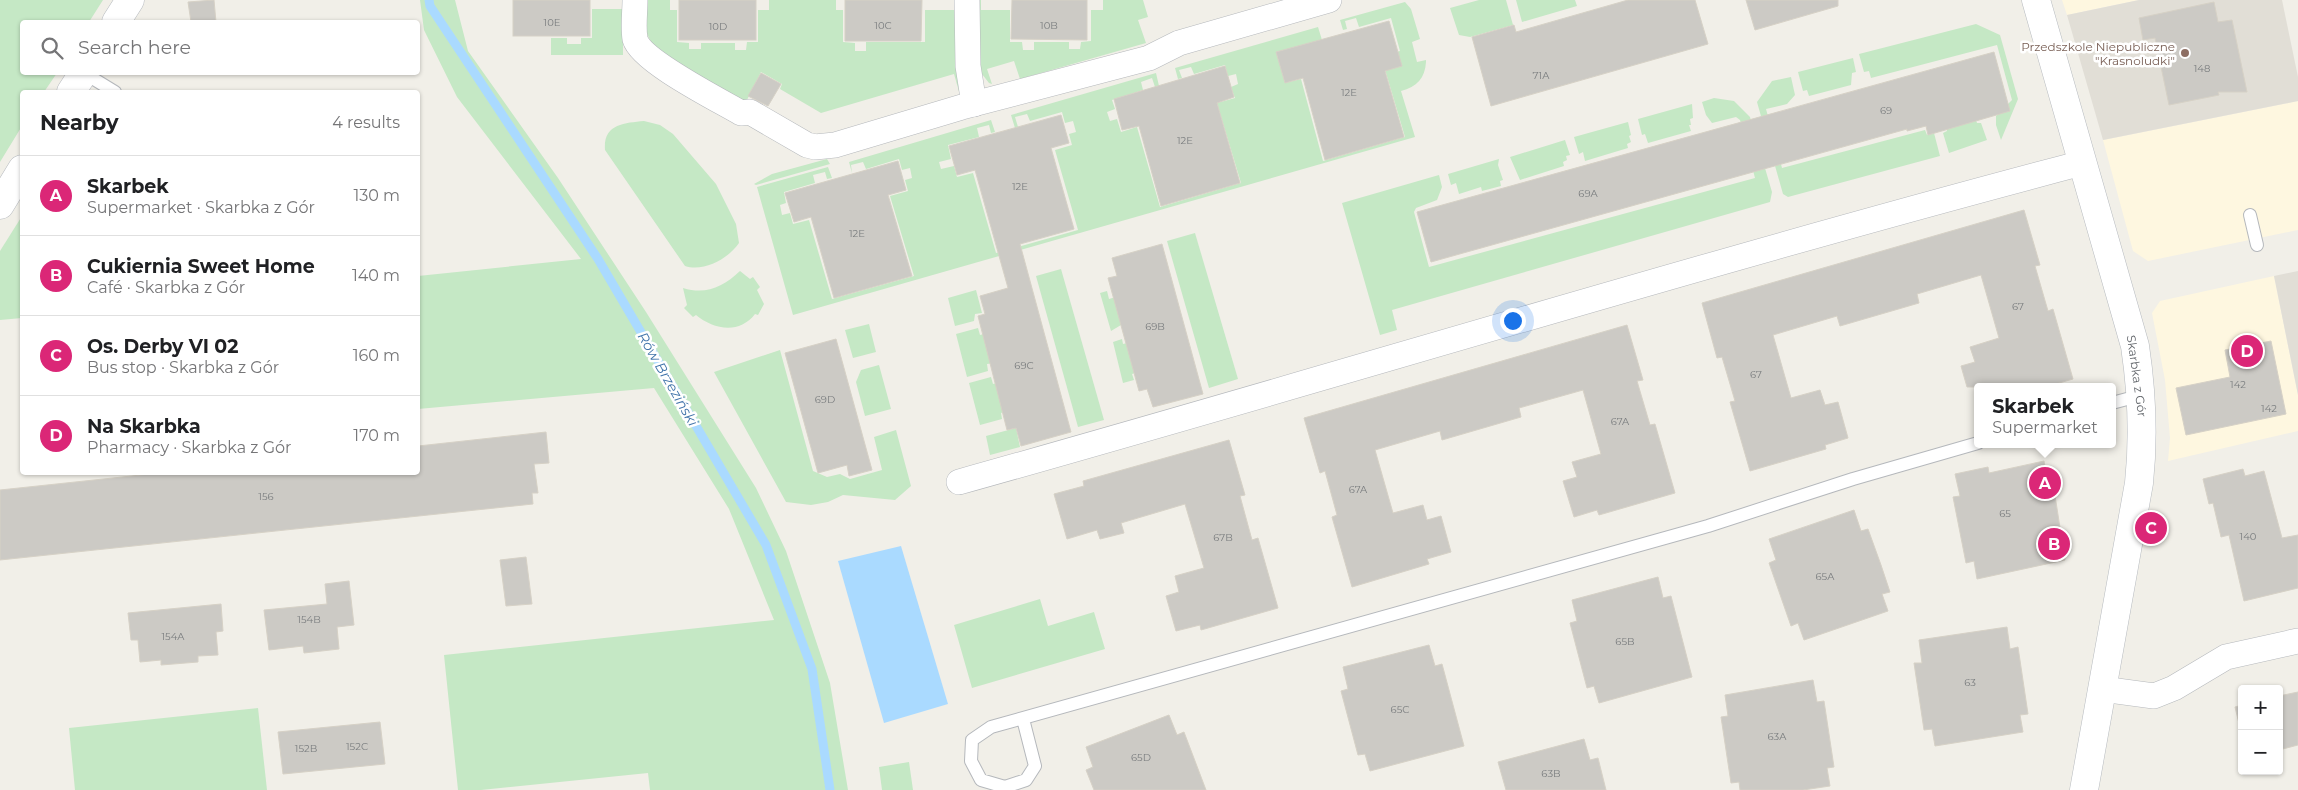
<!DOCTYPE html>
<meta charset="utf-8">
<style>
body{margin:0;font-family:Montserrat,sans-serif;background:#f6f6f6;color:#202124}
.controls{position:absolute;right:15px;bottom:15px;display:grid;overflow:hidden;border-radius:5px;box-shadow:0 1px 4px #0004}
.controls button{width:45px;height:45px;display:grid;place-items:center;padding:0;border:0;border-bottom:1px solid #e0e0e0;background:#fff;color:#202124;font:25px sans-serif}
.you{position:absolute;left:1512px;top:320px;width:18px;height:18px;margin:-12px;border:4px solid #fff;border-radius:50%;background:#1a73e8;box-shadow:0 0 0 8px #1a73e833}
.badge{display:grid;place-items:center;width:32px;height:32px;border-radius:50%;background:#db2777;color:#fff;font-size:16px;font-weight:700}
.pin{position:absolute;translate:-50% -50%;border:2px solid #fff;box-shadow:0 1px 5px #0006}
.popup{position:absolute;left:1974px;top:383px;width:142px;height:65px;box-sizing:border-box;display:grid;place-content:center;border-radius:5px;background:#fff;filter:drop-shadow(0 1px 4px #0005);font-size:16px;white-space:nowrap;color:#757577}
.popup b{font-size:19px;color:#202124}
.popup::after{content:'';position:absolute;left:50%;top:100%;margin-left:-10px;border:10px solid transparent;border-top-color:#fff}
.list{margin:0;padding:0;list-style:none}
h2{display:flex;justify-content:space-between;align-items:center;height:65px;margin:0;padding:0 20px;font-size:21px}
h2 small{font-size:16px;font-weight:400;color:#757577}
.list li{display:grid;grid-template-columns:32px 1fr auto;gap:15px;align-items:center;box-sizing:border-box;height:80px;padding:0 20px;border-top:1px solid #e0e0e0}
.list b{display:block;font-size:19px;white-space:nowrap}
.list p{margin:0;font-size:16px;white-space:nowrap;color:#757577}
.list em{font-size:16px;font-style:normal;color:#757577}
.icon{flex:none;width:28px;height:28px;fill:none;stroke:currentColor;stroke-width:2;stroke-linecap:round;stroke-linejoin:round}
.map{position:relative;flex:none;width:2298px;height:790px;overflow:hidden}
.search{position:absolute;background:#fff;box-shadow:0 1px 4px #0004;left:20px;top:20px;width:400px;height:55px;display:flex;align-items:center;gap:12px;box-sizing:border-box;padding:0 18px;border-radius:5px;color:#757577;font-size:19px}
.panel{position:absolute;background:#fff;box-shadow:0 1px 4px #0004;left:20px;top:90px;width:400px;height:385px;border-radius:5px}
.map>svg:first-child{display:block}
.commercial{fill:#fef7e0}
.education{fill:#e1ded6}
.green{fill:#c5e8c5}
.water{fill:#aadaff}
.lines{fill:none;stroke-linecap:round;stroke-linejoin:round}
.stream{stroke:#aadaff;stroke-width:9}
.building{fill:#cccac5;stroke:#d6d1c6}
.lane-casing{stroke:#b5b8bc;stroke-width:14}
.street-casing{stroke:#b5b8bc;stroke-width:26}
.secondary-casing{stroke:#b6babf;stroke-width:29}
.lane{stroke:#fff;stroke-width:12}
.street{stroke:#fff;stroke-width:25}
.secondary{stroke:#fff;stroke-width:28}
.education-dot{fill:#8d6e63;stroke:#fff;stroke-width:2}
.labels{text-anchor:middle;dominant-baseline:central;stroke-width:5;stroke-linejoin:round;paint-order:stroke}
.number-label{font-size:10px;fill:#7a7d7f}
.education-label{font-size:12px;fill:#785e54;stroke:#fff;text-anchor:end}
.street-label{font-size:12px;fill:#5f6368;stroke:#fff}
.water-label{font-size:14px;font-style:italic;fill:#4174aa;stroke:#fff}
</style>
<div class="map">
<svg width="2298" height="790" viewBox="0 0 2298 790">
<rect width="100%" height="100%" fill="#f1efe8"/>
<g class="commercial">
<path d="M 2062,0 L 2139,0 L 2067,15 Z"/>
<path d="M 2298,101 L 2298,230 L 2148,261 L 2133,251 L 2103,140 Z"/>
<path d="M 2274,276 L 2298,395 L 2298,431 L 2168,461 L 2170,438 L 2165,380 L 2152,313 L 2160,301 Z"/>
</g>
<g class="education">
<path d="M 2139,0 L 2282,0 L 2298,77 L 2298,101 L 2103,140 L 2067,15 Z"/>
<path d="M 2298,271 L 2298,395 L 2274,276 Z"/>
</g>
<g class="green">
<path d="M 0,0 L 103,0 L 89,22 L 22,22 L 22,72 L 57,73 L 44,92 L 22,92 L 22,126 L 0,162 Z"/>
<path d="M 420,0 L 455,0 L 468,51 L 558,178 L 646,312 L 756,488 L 786,551 L 830,683 L 848,790 L 650,790 L 648,773 L 481,790 L 458,790 L 444,655 L 774,620 L 729,509 L 654,388 L 418,409 L 418,276 L 581,259 L 457,97 L 424,30 Z"/>
<path d="M 646,0 L 670,0 L 670,10 L 677,10 L 677,42 L 689,43 L 689,49 L 701,49 L 701,43 L 735,43 L 735,50 L 746,50 L 747,42 L 758,42 L 758,10 L 769,10 L 769,0 L 836,0 L 836,10 L 843,10 L 843,42 L 855,43 L 855,51 L 866,51 L 866,42 L 925,42 L 925,10 L 955,10 L 960,95 L 954,74 L 821,113 L 780,89 L 782,84 L 761,72 L 745,104 C 722,91 660,60 649,38 C 643,27 646,12 646,0 Z"/>
<path d="M 978,0 L 981,0 L 981,10 L 1010,10 L 1010,42 L 1022,42 L 1023,50 L 1034,50 L 1034,42 L 1069,42 L 1069,49 L 1080,49 L 1081,42 L 1091,41 L 1091,10 L 1103,10 L 1103,0 L 1143,0 L 1148,17 L 1138,20 L 1146,43 L 1020,79 L 1014,61 L 987,69 L 992,84 L 989,83 L 978,69 Z"/>
<path d="M 1479,0 L 1506,0 L 1513,25 L 1470,37 L 1459,35 L 1450,8 Z"/>
<path d="M 1516,0 L 1575,0 L 1577,6 L 1522,22 Z"/>
<path d="M 1405,2 L 1411,9 L 1420,39 L 1412,42 L 1417,62 L 1426,60 L 1426,62 C 1425,78 1417,87 1401,91 L 1415,137 L 793,315 L 757,187 L 828,167 L 832,178 L 827,179 L 825,172 L 813,175 L 815,183 L 784,192 L 786,203 L 780,205 L 782,215 L 790,213 L 793,224 L 809,220 L 832,299 L 914,276 L 890,196 L 908,191 L 905,180 L 912,178 L 910,168 L 902,170 L 899,159 L 866,169 L 863,162 L 851,165 L 852,173 L 849,162 L 991,120 L 995,132 L 991,133 L 989,125 L 977,128 L 979,137 L 948,145 L 951,159 L 939,162 L 941,169 L 954,166 L 957,177 L 973,173 L 996,253 L 1078,230 L 1055,150 L 1072,145 L 1069,134 L 1076,132 L 1073,121 L 1065,123 L 1062,112 L 1030,121 L 1027,114 L 1015,117 L 1018,127 L 1015,128 L 1011,115 L 1156,73 L 1159,86 L 1155,87 L 1152,78 L 1141,82 L 1143,90 L 1112,100 L 1115,109 L 1107,112 L 1110,121 L 1117,119 L 1121,132 L 1137,127 L 1160,207 L 1241,183 L 1217,103 L 1235,98 L 1231,87 L 1238,84 L 1236,74 L 1228,76 L 1225,65 L 1194,74 L 1191,67 L 1179,70 L 1182,78 L 1178,79 L 1175,68 L 1318,27 L 1322,40 L 1276,52 L 1285,83 L 1301,79 L 1323,161 L 1405,137 L 1381,56 L 1400,51 L 1391,18 L 1359,27 L 1356,18 L 1345,21 L 1347,29 L 1343,30 L 1340,20 Z"/>
<path d="M 592,9 L 623,9 L 623,55 L 551,55 L 551,38 L 567,38 L 567,44 L 581,44 L 581,38 L 592,38 Z"/>
<path d="M 1976,24 L 2000,35 L 2018,99 L 2001,140 L 1996,125 L 1996,116 L 2012,100 L 1997,45 L 1871,78 L 1869,71 L 1864,72 L 1859,54 Z"/>
<path d="M 1853,58 L 1856,72 L 1852,73 L 1851,85 L 1809,96 L 1807,90 L 1803,91 L 1798,72 Z"/>
<path d="M 1791,77 L 1795,95 L 1787,104 L 1766,109 L 1782,168 L 1925,130 L 1927,135 L 1934,133 L 1940,156 L 1788,197 L 1783,194 L 1757,102 L 1772,81 Z"/>
<path d="M 1714,98 L 1734,101 L 1750,117 L 1772,192 L 1770,202 L 1392,310 L 1397,330 L 1380,335 L 1342,203 L 1439,175 L 1442,187 L 1437,200 L 1416,208 L 1414,212 L 1429,267 L 1755,178 L 1740,120 L 1736,117 L 1712,123 L 1706,115 L 1702,102 Z"/>
<path d="M 1692,104 L 1693,118 L 1690,119 L 1691,125 L 1689,125 L 1691,131 L 1648,143 L 1645,134 L 1642,135 L 1638,119 Z"/>
<path d="M 1975,117 L 1977,123 L 1981,123 L 1987,140 L 1949,153 L 1943,133 L 1947,131 L 1946,126 Z"/>
<path d="M 644,121 L 660,125 L 673,134 L 716,184 L 736,224 L 739,243 C 728,259 704,272 685,266 L 605,150 C 603,124 624,123 644,121 Z"/>
<path d="M 1628,122 L 1631,135 L 1629,136 L 1631,142 L 1627,144 L 1628,148 L 1585,161 L 1583,152 L 1579,154 L 1574,137 Z"/>
<path d="M 1565,140 L 1570,155 L 1566,156 L 1567,160 L 1563,162 L 1564,166 L 1520,180 L 1510,157 Z"/>
<path d="M 827,159 L 830,164 L 756,185 L 754,184 L 772,174 Z"/>
<path d="M 1499,159 L 1498,165 L 1503,180 L 1500,181 L 1501,186 L 1482,191 L 1481,187 L 1459,194 L 1456,183 L 1451,185 L 1448,174 Z"/>
<path d="M 22,216 L 22,318 L 0,320 L 0,251 Z"/>
<path d="M 1195,233 L 1238,379 L 1209,388 L 1167,241 Z"/>
<path d="M 1061,269 L 1104,420 L 1078,427 L 1036,276 Z"/>
<path d="M 740,271 L 750,279 L 753,277 L 760,287 L 757,290 L 764,304 L 758,315 L 755,314 C 739,335 713,329 696,315 L 693,317 L 684,308 L 687,305 L 683,288 C 706,295 723,287 740,271 Z"/>
<path d="M 976,290 L 982,313 L 975,314 L 974,321 L 955,326 L 948,298 Z"/>
<path d="M 1107,291 L 1109,299 L 1119,296 L 1126,322 L 1111,331 L 1100,293 Z"/>
<path d="M 869,324 L 876,352 L 853,358 L 845,330 Z"/>
<path d="M 978,328 L 980,335 L 988,333 L 995,363 L 987,364 L 988,371 L 967,377 L 956,334 Z"/>
<path d="M 1122,339 L 1123,344 L 1132,342 L 1139,372 L 1132,374 L 1134,380 L 1123,383 L 1113,342 Z"/>
<path d="M 780,350 L 813,471 L 827,477 L 840,474 L 850,479 L 882,470 L 874,437 L 896,430 L 911,486 L 895,500 L 843,495 L 828,502 L 811,505 L 786,502 L 714,372 Z"/>
<path d="M 879,365 L 891,409 L 865,416 L 856,382 L 861,370 Z"/>
<path d="M 991,377 L 993,384 L 1001,382 L 1008,411 L 1001,413 L 1002,419 L 980,425 L 969,383 Z"/>
<path d="M 1016,428 L 1020,447 L 990,455 L 986,436 Z"/>
<path d="M 1040,599 L 1048,626 L 1094,612 L 1105,649 L 972,688 L 954,625 Z"/>
<path d="M 258,708 L 267,790 L 75,790 L 69,728 Z"/>
<path d="M 909,762 L 913,790 L 882,790 L 879,767 Z"/>
</g>
<path class="water" d="M 901,546 L 948,704 L 884,723 L 838,561 Z"/>
<g class="lines">
<path class="stream" d="M 429,0 L 430,6 L 598,259 L 766,545 L 812,669 L 830,790"/>
</g>
<g class="building">
<path d="M 214,0 L 216,22 L 191,22 L 188,2 Z"/>
<rect x="513" y="0" width="77" height="36"/>
<rect x="679" y="0" width="77" height="40"/>
<path d="M 845,0 L 922,0 L 921,41 L 845,41 Z"/>
<path d="M 1012,0 L 1087,0 L 1087,40 L 1011,39 Z"/>
<path d="M 1628,0 L 1695,0 L 1708,44 L 1491,106 L 1472,37 L 1514,25 L 1516,32 Z"/>
<path d="M 1746,0 L 1838,0 L 1838,6 L 1755,30 Z"/>
<path d="M 2214,2 L 2218,22 L 2232,20 L 2247,92 L 2218,92 L 2219,95 L 2169,105 L 2155,38 L 2143,40 L 2139,18 Z"/>
<path d="M 1389,21 L 1402,66 L 1385,71 L 1404,137 L 1325,160 L 1303,78 L 1285,83 L 1276,52 Z"/>
<path d="M 1994,52 L 2010,111 L 1928,135 L 1926,126 L 1907,131 L 1907,129 L 1431,262 L 1417,212 Z"/>
<path d="M 1225,66 L 1234,97 L 1217,103 L 1240,183 L 1161,206 L 1139,126 L 1122,130 L 1114,99 Z"/>
<path d="M 761,73 L 781,84 L 768,106 L 748,96 Z"/>
<path d="M 1061,115 L 1069,143 L 1051,148 L 1074,229 L 1020,244 L 1071,432 L 1021,446 L 1016,428 L 1007,430 L 978,316 L 985,314 L 980,296 L 1008,288 L 975,170 L 957,175 L 949,146 Z"/>
<path d="M 898,161 L 906,190 L 888,195 L 912,276 L 834,298 L 811,217 L 794,222 L 785,193 Z"/>
<path d="M 2024,210 L 2040,265 L 2035,266 L 2048,311 L 2053,309 L 2073,379 L 2045,387 L 1967,387 L 1961,366 L 1975,362 L 1970,347 L 1999,338 L 1981,275 L 1917,294 L 1919,303 L 1840,326 L 1837,316 L 1773,335 L 1791,398 L 1820,390 L 1825,405 L 1838,402 L 1848,438 L 1825,445 L 1826,449 L 1750,471 L 1730,402 L 1735,401 L 1722,357 L 1717,358 L 1702,303 Z"/>
<path d="M 1162,244 L 1203,394 L 1153,407 L 1147,389 L 1139,391 L 1108,278 L 1117,276 L 1112,258 Z"/>
<path d="M 1627,325 L 1643,380 L 1637,381 L 1650,425 L 1655,424 L 1675,493 L 1599,515 L 1597,510 L 1574,517 L 1563,481 L 1577,477 L 1572,462 L 1601,454 L 1583,390 L 1519,408 L 1521,417 L 1442,440 L 1440,431 L 1375,450 L 1393,513 L 1423,505 L 1427,520 L 1441,516 L 1451,552 L 1427,559 L 1429,564 L 1352,587 L 1332,517 L 1337,515 L 1325,471 L 1320,473 L 1304,418 Z"/>
<path d="M 836,339 L 872,470 L 849,476 L 847,465 L 818,473 L 785,353 Z"/>
<path d="M 2271,341 L 2286,414 L 2186,435 L 2176,388 L 2230,377 L 2225,350 Z"/>
<path d="M 546,432 L 549,463 L 534,464 L 538,493 L 532,493 L 533,504 L 0,560 L 0,490 L 169,472 L 418,472 L 418,446 Z"/>
<path d="M 1229,440 L 1245,495 L 1240,496 L 1252,540 L 1258,538 L 1278,608 L 1201,630 L 1200,625 L 1176,631 L 1166,596 L 1179,592 L 1175,576 L 1204,568 L 1185,504 L 1121,523 L 1124,533 L 1100,539 L 1097,530 L 1067,539 L 1054,494 L 1084,486 L 1083,481 Z"/>
<path d="M 2044,461 L 2047,478 L 2052,476 L 2065,560 L 1977,579 L 1974,561 L 1966,563 L 1953,497 L 1960,496 L 1955,474 L 1988,467 L 1989,473 Z"/>
<path d="M 2243,469 L 2245,476 L 2264,471 L 2282,538 L 2298,535 L 2298,588 L 2244,601 L 2229,535 L 2221,537 L 2213,503 L 2209,504 L 2203,479 Z"/>
<path d="M 1854,510 L 1861,531 L 1868,529 L 1881,565 L 1890,592 L 1882,594 L 1888,611 L 1804,640 L 1798,623 L 1791,626 L 1769,563 L 1776,560 L 1769,539 Z"/>
<path d="M 526,557 L 532,604 L 506,606 L 500,560 Z"/>
<path d="M 1658,577 L 1663,598 L 1671,596 L 1692,677 L 1599,703 L 1594,686 L 1587,688 L 1570,623 L 1577,621 L 1572,600 Z"/>
<path d="M 349,581 L 354,625 L 337,627 L 339,649 L 304,653 L 303,646 L 269,650 L 264,610 L 327,604 L 325,584 Z"/>
<path d="M 221,604 L 223,631 L 216,632 L 218,655 L 198,656 L 198,662 L 161,665 L 161,660 L 140,662 L 138,640 L 131,640 L 128,613 Z"/>
<path d="M 2007,627 L 2010,649 L 2018,647 L 2028,714 L 2020,715 L 2023,732 L 1935,746 L 1932,729 L 1924,730 L 1914,663 L 1922,663 L 1919,640 Z"/>
<path d="M 1429,645 L 1435,666 L 1442,664 L 1464,746 L 1370,771 L 1365,754 L 1358,755 L 1341,691 L 1348,689 L 1343,667 Z"/>
<path d="M 1813,680 L 1817,702 L 1824,701 L 1834,767 L 1827,768 L 1830,786 L 1803,790 L 1740,790 L 1739,782 L 1731,783 L 1721,717 L 1728,716 L 1725,695 Z"/>
<path d="M 2298,692 L 2298,745 L 2279,750 L 2279,696 Z"/>
<path d="M 2242,705 L 2242,736 L 2235,707 Z"/>
<path d="M 1169,715 L 1177,735 L 1184,732 L 1206,790 L 1094,790 L 1086,770 L 1093,767 L 1086,747 Z"/>
<path d="M 380,722 L 385,764 L 283,774 L 278,732 Z"/>
<path d="M 1584,739 L 1590,760 L 1598,758 L 1606,790 L 1506,790 L 1498,762 Z"/>
</g>
<g class="lines">
<defs>
<g id="lane">
<path d="M 84,73 L 115,92"/>
<path d="M 2250,215 L 2257,245"/>
<path d="M 2112,403 L 2142,395"/>
<path d="M 1023,719 L 1035,766 L 1026,780 L 1005,787 L 981,780 L 971,761 L 972,740 L 991,727 L 1708,526 L 1853,479 L 1978,443"/>
</g>
<g id="street">
<path d="M 635,0 C 635,12 633,27 635,39 C 641,61 719,100 741,113 L 750,112 L 807,145 L 815,147 L 835,145 L 962,107 L 1149,58 L 1179,43 L 1329,0"/>
<path d="M 967,0 L 968,66 L 974,104"/>
<path d="M 959,482 C 1334,377 1706,262 2082,163"/>
<path d="M 2102,689 L 2154,696 L 2174,688 L 2226,657 L 2298,641"/>
</g>
<g id="secondary">
<path d="M 2036,0 L 2135,346 C 2142,393 2144,436 2139,483 L 2084,790"/>
<path d="M 116,22 L 130,0"/>
<path d="M 71,92 L 84,72"/>
<path d="M 0,205 L 22,169"/>
</g>
</defs>
<use href="#lane" class="lane-casing"/>
<use href="#street" class="street-casing"/>
<use href="#secondary" class="secondary-casing"/>
<use href="#lane" class="lane"/>
<use href="#street" class="street"/>
<use href="#secondary" class="secondary"/>
</g>
<circle class="education-dot" cx="2185" cy="53" r="5"/>
<g class="labels">
<g class="number-label">
<text x="552" y="22">10E</text>
<text x="883" y="25">10C</text>
<text x="1049" y="25">10B</text>
<text x="718" y="26">10D</text>
<text x="2202" y="68">148</text>
<text x="1541" y="75">71A</text>
<text x="1349" y="92">12E</text>
<text x="1886" y="110">69</text>
<text x="1185" y="140">12E</text>
<text x="1020" y="186">12E</text>
<text x="1588" y="193">69A</text>
<text x="857" y="233">12E</text>
<text x="2018" y="306">67</text>
<text x="1155" y="326">69B</text>
<text x="1024" y="365">69C</text>
<text x="1756" y="374">67</text>
<text x="2238" y="384">142</text>
<text x="825" y="399">69D</text>
<text x="2269" y="408">142</text>
<text x="1620" y="421">67A</text>
<text x="1358" y="489">67A</text>
<text x="266" y="496">156</text>
<text x="2005" y="513">65</text>
<text x="2248" y="536">140</text>
<text x="1223" y="537">67B</text>
<text x="1825" y="576">65A</text>
<text x="309" y="619">154B</text>
<text x="173" y="636">154A</text>
<text x="1625" y="641">65B</text>
<text x="1970" y="682">63</text>
<text x="1400" y="709">65C</text>
<text x="1777" y="736">63A</text>
<text x="357" y="746">152C</text>
<text x="306" y="748">152B</text>
<text x="1141" y="757">65D</text>
<text x="1551" y="773">63B</text>
</g>
<g class="education-label">
<text x="2175" y="46">Przedszkole Niepubliczne<tspan x="2175" dy="14">"Krasnoludki"</tspan></text>
</g>
<g class="street-label">
<text transform="translate(2137 376) rotate(82)">Skarbka z Gór</text>
</g>
<g class="water-label">
<text transform="translate(668 379) rotate(60)">Rów Brzeziński</text>
</g>
</g>
</svg>
<div class="controls">
<button>+</button>
<button>−</button>
</div>
<div class="you"></div>
<div class="pin badge" style="left:2045px;top:483px">A</div>
<div class="popup"><b>Skarbek</b>Supermarket</div>
<div class="pin badge" style="left:2054px;top:544px">B</div>
<div class="pin badge" style="left:2151px;top:528px">C</div>
<div class="pin badge" style="left:2247px;top:351px">D</div>
<div class="search"><svg class="icon" aria-label="search" viewBox="0 0 24 24"><circle cx="10" cy="10" r="6"/><path d="M15 15l6 6"/></svg>Search here</div>
<section class="panel">
<h2>Nearby<small>4 results</small></h2>
<ul class="list">
<li><span class="badge">A</span><div><b>Skarbek</b><p>Supermarket · Skarbka z Gór</p></div><em>130 m</em></li>
<li><span class="badge">B</span><div><b>Cukiernia Sweet Home</b><p>Café · Skarbka z Gór</p></div><em>140 m</em></li>
<li><span class="badge">C</span><div><b>Os. Derby VI 02</b><p>Bus stop · Skarbka z Gór</p></div><em>160 m</em></li>
<li><span class="badge">D</span><div><b>Na Skarbka</b><p>Pharmacy · Skarbka z Gór</p></div><em>170 m</em></li>
</ul>
</section>
</div>
